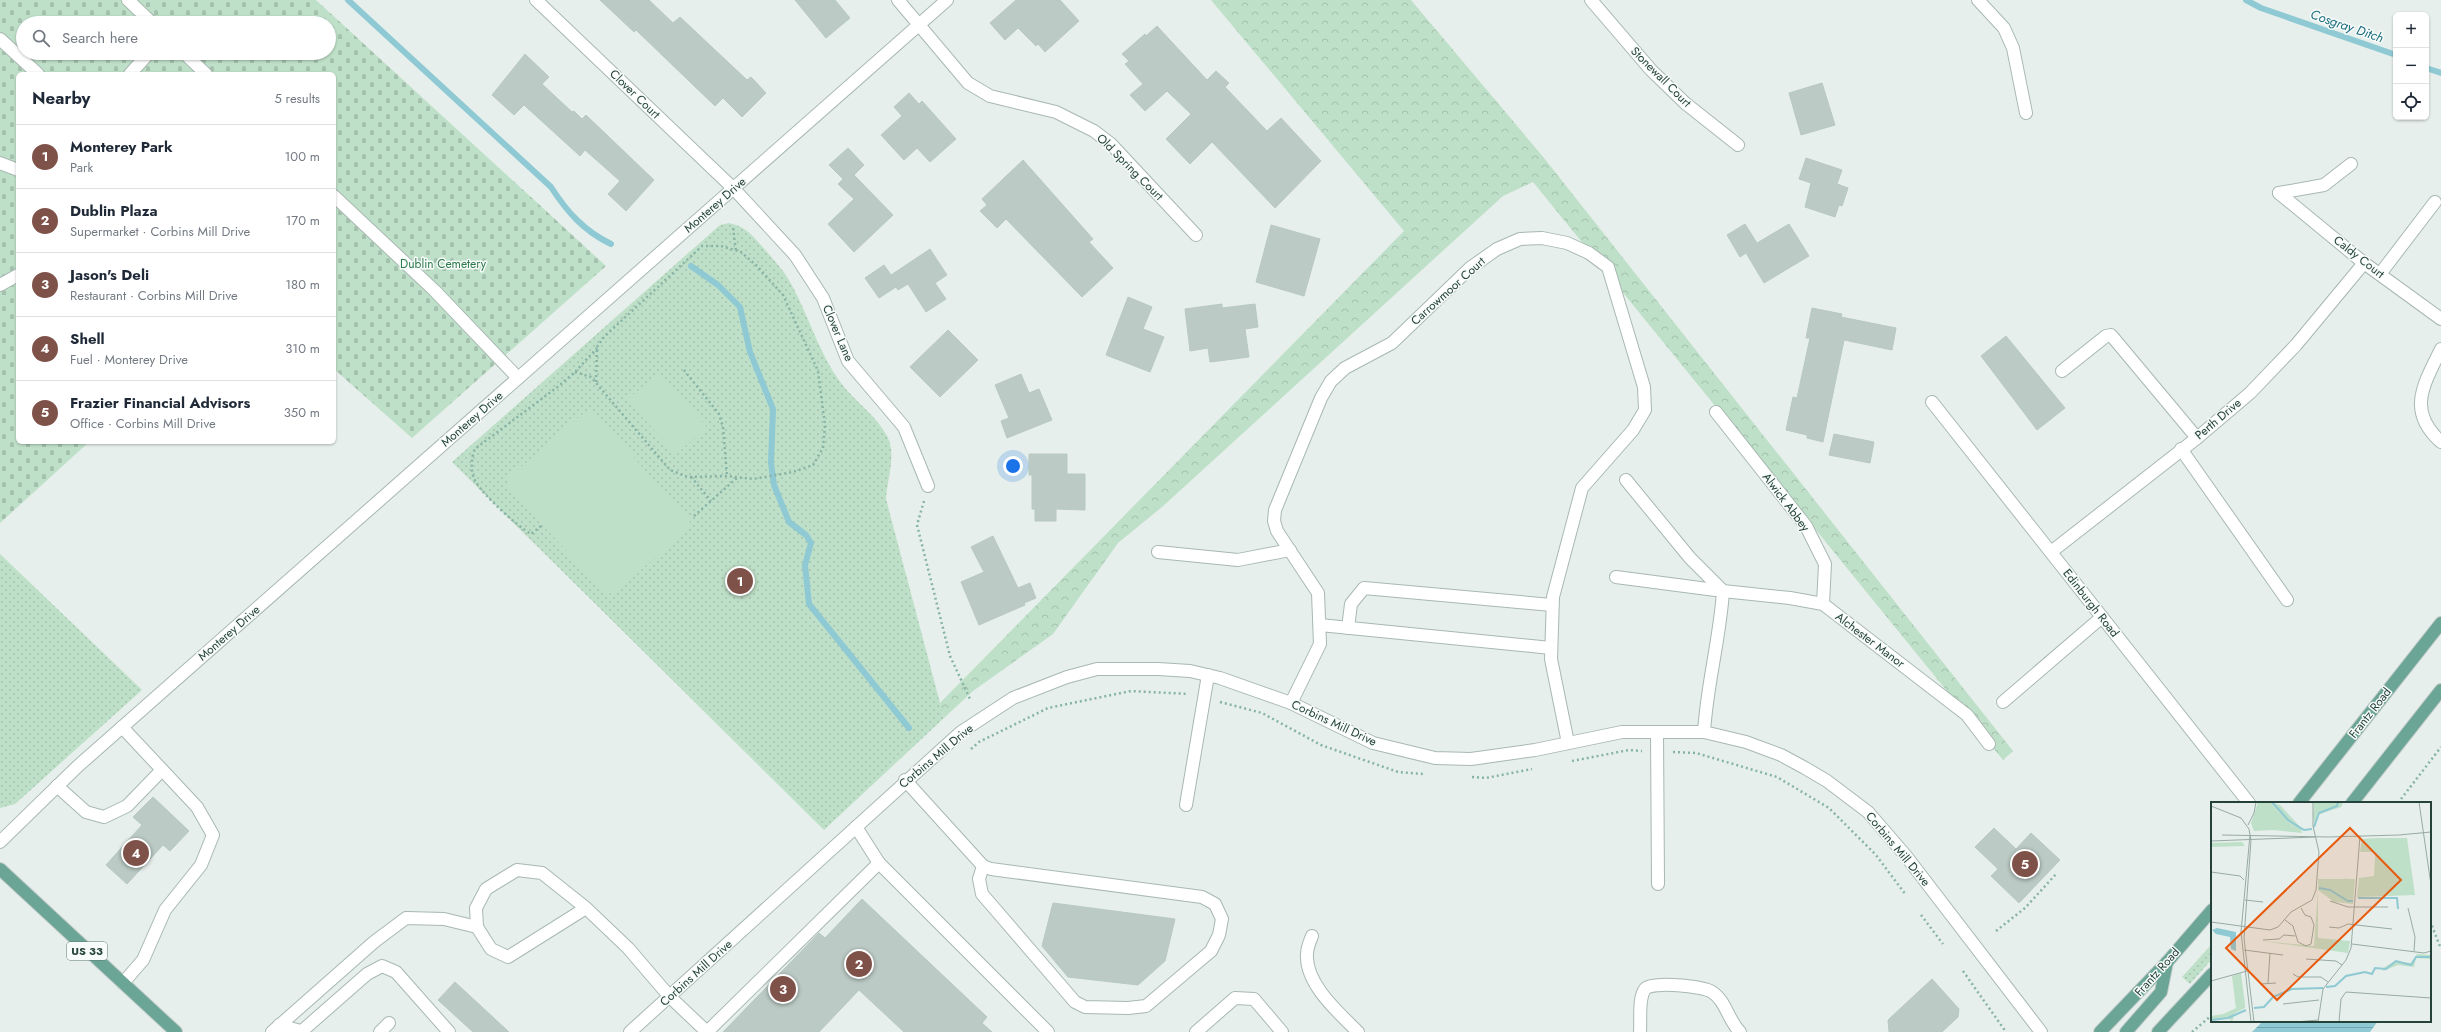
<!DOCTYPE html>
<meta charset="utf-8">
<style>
body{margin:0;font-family:Jost,sans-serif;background:#f6f6f7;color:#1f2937}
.controls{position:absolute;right:12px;top:12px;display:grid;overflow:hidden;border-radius:6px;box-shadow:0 1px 3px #0004}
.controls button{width:36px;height:36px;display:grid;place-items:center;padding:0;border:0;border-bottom:1px solid #e0e1e3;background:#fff;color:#1f2937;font:20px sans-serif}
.you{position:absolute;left:1013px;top:466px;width:14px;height:14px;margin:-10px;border:3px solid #fff;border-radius:50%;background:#1a73e8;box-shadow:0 0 0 6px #1a73e833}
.badge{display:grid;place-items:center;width:26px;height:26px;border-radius:50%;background:#7f5249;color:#fff;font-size:13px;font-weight:700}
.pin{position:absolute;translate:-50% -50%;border:2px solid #fff;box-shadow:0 1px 4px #0006}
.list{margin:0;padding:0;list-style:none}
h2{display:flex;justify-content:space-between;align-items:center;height:52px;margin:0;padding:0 16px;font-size:17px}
h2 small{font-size:13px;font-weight:400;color:#747a83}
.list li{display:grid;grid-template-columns:26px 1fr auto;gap:12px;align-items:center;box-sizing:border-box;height:64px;padding:0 16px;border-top:1px solid #e0e1e3}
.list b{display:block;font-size:15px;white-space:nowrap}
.list p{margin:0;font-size:13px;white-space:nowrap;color:#747a83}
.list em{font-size:13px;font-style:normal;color:#747a83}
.icon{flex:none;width:22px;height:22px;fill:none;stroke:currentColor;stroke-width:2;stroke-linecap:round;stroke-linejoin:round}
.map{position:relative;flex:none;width:2441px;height:1032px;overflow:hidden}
.search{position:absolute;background:#fff;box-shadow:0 1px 3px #0004;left:16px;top:16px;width:320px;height:44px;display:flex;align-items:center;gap:10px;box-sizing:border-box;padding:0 14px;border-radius:22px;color:#747a83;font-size:15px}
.panel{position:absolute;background:#fff;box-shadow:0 1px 3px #0004;left:16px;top:72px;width:320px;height:372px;border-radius:6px}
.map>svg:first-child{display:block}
.green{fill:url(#green-dots)}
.forest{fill:url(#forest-crowns)}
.cemetery{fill:url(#cemetery-stones);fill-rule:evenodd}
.pitch{fill:#bfe0c8}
.water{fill:url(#water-rules)}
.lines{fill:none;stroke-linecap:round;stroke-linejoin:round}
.stream{stroke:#8ec9d4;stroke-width:6}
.building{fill:#bbcac4;stroke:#b8c9c2}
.minor-casing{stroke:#a8b8b2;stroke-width:14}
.major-casing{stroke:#c2cac8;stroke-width:14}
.path{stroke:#86b3a5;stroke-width:2.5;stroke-dasharray:2 3;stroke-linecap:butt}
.minor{stroke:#fff;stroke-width:12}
.major{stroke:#6aa596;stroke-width:12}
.labels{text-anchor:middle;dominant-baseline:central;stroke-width:3;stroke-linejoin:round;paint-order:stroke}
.shield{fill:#f7fbf9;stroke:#637a73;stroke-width:1}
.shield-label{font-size:11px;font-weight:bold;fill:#24423a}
.street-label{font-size:12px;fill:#24423a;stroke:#f7fbf9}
.park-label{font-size:12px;fill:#2d7a4b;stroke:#f7fbf9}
.water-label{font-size:13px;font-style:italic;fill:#1c6f80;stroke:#f7fbf9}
.inset-river{fill:none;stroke:#8ec9d4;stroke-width:2}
.inset-road{fill:none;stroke:#98aaa4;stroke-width:1}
.view{fill:#e8590c;fill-opacity:0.15;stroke:#e8590c;stroke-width:2}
.inset-edge{fill:none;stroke:#24423a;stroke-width:2}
</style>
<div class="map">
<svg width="2441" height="1032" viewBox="0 0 2441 1032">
<defs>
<pattern id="green-dots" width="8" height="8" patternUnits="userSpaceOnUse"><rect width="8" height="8" fill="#bfe0c8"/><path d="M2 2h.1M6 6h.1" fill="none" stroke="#a4c1ad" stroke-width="1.8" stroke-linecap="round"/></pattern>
<pattern id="forest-crowns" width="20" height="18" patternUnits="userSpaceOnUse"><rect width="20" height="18" fill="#bfe0c8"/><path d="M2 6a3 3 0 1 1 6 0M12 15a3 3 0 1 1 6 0" fill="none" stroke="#a4c1ad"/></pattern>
<pattern id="cemetery-stones" width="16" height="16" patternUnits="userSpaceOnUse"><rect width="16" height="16" fill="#bfe0c8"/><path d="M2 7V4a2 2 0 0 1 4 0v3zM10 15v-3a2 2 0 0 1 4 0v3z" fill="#a4c1ad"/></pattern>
<pattern id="water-rules" width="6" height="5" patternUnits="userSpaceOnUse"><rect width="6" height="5" fill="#8ec9d4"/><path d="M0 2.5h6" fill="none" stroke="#74a5ad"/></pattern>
</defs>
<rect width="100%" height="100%" fill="#e6efeb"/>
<g class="green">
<path d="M 729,223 C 746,226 755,238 766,251 C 774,260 783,270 789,280 C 808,313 818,352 841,383 C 855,402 876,415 887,436 C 897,454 887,479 886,499 L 944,718 L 824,830 L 452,462 L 720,225 Z"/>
<path d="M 0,554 L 142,690 L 15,804 L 0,808 Z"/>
<path d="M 2212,944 L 2212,959 L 2190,984 L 2182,977 Z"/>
</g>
<path class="forest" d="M 1211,0 L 1411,0 L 1544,158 L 2013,751 L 2003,760 L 1533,182 L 1503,196 L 1162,507 L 1118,543 L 1053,634 L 973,691 L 944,718 L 940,703 L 1404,231 Z"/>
<path class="cemetery" d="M 0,0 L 316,0 L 606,266 L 412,438 L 334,369 L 334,74 L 18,74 L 18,442 L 89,442 L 0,523 ZM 23,23 L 329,23 L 329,53 L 23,53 Z"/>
<g class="pitch">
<path d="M 659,372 L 707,427 L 676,455 L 627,400 Z"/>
<path d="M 586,411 L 595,413 L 690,521 L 689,528 L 614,594 L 605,593 L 509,489 L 508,478 Z"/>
</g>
<path class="water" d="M 2263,1021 L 2378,1021 L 2370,1032 L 2252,1032 Z"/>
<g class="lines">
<g class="stream">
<path d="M 348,0 L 551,187 C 567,212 584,231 611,244"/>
<path d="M 2246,0 L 2261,8 L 2396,55"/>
<path d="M 2426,68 L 2441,73"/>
<path d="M 691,266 L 718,285 L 740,307 L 750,352 L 773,409 L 771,463 L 774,485 L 789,522 L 806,535 L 811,543 L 805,565 L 809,604 L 909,728"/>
</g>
</g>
<g class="building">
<path d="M 600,0 L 649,0 L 673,23 L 680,17 L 747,80 L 751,77 L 766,93 L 742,117 L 723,98 L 715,106 L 636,30 L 634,32 Z"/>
<path d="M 795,0 L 835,0 L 850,18 L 826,38 Z"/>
<path d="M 1016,0 L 1060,0 L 1079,21 L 1045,52 L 1038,44 L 1036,46 L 1018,28 L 1005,40 L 990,23 Z"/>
<path d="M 1157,26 L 1207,80 L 1216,71 L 1229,83 L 1225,87 L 1267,131 L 1281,118 L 1321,161 L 1275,208 L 1212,142 L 1190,164 L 1166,139 L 1191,114 L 1167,91 L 1145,111 L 1130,95 L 1143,84 L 1125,64 L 1129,61 L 1122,54 L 1145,34 L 1146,36 Z"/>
<path d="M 525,54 L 549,77 L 542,84 L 572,112 L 574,111 L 582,119 L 586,115 L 654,180 L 626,211 L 608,194 L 620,181 L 585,150 L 580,156 L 524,105 L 514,115 L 492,95 Z"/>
<path d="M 1822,83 L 1835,125 L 1801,135 L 1789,93 Z"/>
<path d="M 909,93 L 919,104 L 922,101 L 956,139 L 930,162 L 917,148 L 904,160 L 881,135 L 902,116 L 894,107 Z"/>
<path d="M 848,148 L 864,165 L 854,175 L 893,215 L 854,252 L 828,224 L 854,199 L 838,184 L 843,179 L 829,165 Z"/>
<path d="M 1806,158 L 1842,170 L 1837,184 L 1848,188 L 1842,206 L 1839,205 L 1835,217 L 1805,207 L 1811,183 L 1799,179 Z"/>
<path d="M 1023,160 L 1093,239 L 1089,242 L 1113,268 L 1082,297 L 1006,219 L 997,228 L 980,211 L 987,205 L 982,199 Z"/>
<path d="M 1745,224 L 1757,243 L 1789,224 L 1809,256 L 1764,283 L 1746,253 L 1740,257 L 1727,235 Z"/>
<path d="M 1271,225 L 1320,239 L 1304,296 L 1256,282 Z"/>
<path d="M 930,249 L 947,275 L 935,283 L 946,299 L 926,312 L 908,284 L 898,290 L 896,287 L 879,298 L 865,278 L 884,265 L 891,275 Z"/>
<path d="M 1128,297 L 1152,307 L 1143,329 L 1164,337 L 1150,372 L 1106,355 Z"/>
<path d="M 1222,304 L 1222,308 L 1255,304 L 1258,327 L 1245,329 L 1249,357 L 1210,362 L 1208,348 L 1190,351 L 1185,309 Z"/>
<path d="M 1812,308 L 1842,314 L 1841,317 L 1896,328 L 1892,350 L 1844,340 L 1823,442 L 1807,438 L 1807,435 L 1786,430 L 1793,397 L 1797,398 L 1810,338 L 1806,338 Z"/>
<path d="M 948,330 L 978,360 L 940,397 L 910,367 Z"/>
<path d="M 2006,336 L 2065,408 L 2037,430 L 1981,356 Z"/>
<path d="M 1021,374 L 1029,393 L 1039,389 L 1052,420 L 1007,438 L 1001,421 L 1009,418 L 995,385 Z"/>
<path d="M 1834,434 L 1874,442 L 1870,463 L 1829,455 Z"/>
<path d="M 1029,454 L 1067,454 L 1067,474 L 1085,474 L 1085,510 L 1056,509 L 1056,521 L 1035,521 L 1035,509 L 1032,509 L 1032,475 L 1029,475 Z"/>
<path d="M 993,536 L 1018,588 L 1030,583 L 1036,598 L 1024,603 L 1025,605 L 979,625 L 961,582 L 984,572 L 971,547 Z"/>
<path d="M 153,797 L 189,831 L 170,851 L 163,845 L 127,884 L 106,865 L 142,825 L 133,817 Z"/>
<path d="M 1994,828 L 2016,849 L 2031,833 L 2060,860 L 2019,903 L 1991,876 L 1998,869 L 1975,847 Z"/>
<path d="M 862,899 L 987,1017 L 982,1023 L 992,1032 L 904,1032 L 859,990 L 819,1032 L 723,1032 L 819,933 L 825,938 Z"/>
<path d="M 1053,903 L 1175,919 L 1165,961 L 1138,985 L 1068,977 L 1042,946 Z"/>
<path d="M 1932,979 L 1959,1009 L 1958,1017 L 1942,1032 L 1889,1032 L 1888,1020 Z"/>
<path d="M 455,982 L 509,1032 L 473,1032 L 438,1000 Z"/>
</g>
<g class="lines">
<defs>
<g id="minor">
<path d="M 128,0 L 152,23"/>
<path d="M 536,0 L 734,189 L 795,255 L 823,298 L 848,361 L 904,427 L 928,486"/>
<path d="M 898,0 L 968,83 L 990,96 L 1056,112 L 1094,131 L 1111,144 L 1196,235"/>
<path d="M 1591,0 L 1651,70 L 1685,103 L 1738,145"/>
<path d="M 1978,0 L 2004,28 L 2013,48 L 2026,113"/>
<path d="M 0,39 L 38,74"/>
<path d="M 184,53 L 206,74"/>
<path d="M 130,74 L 149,53"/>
<path d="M 0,163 L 18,170"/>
<path d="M 2279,193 L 2364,263 L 2441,319"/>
<path d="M 2279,193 L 2324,185 L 2351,164"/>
<path d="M 334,196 L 435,291 L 518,378"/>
<path d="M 2380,274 L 2435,202"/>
<path d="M 0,285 L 18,275"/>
<path d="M 2441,349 C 2424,384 2406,411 2441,442"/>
<path d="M 2062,371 L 2106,336 L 2111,335 L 2197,438"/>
<path d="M 1932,402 L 2249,803"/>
<path d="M 1716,412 L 1806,526 L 1825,564 L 1823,604"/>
<path d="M 2181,449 L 2287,600"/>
<path d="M 1626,480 L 1690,558 L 1723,591 L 1790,598 L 1823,604 L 1967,715 L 1989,744"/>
<path d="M 1158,552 L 1238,560 L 1290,550"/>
<path d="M 2051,552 L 2197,438 L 2250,393 L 2296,345 L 2364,263"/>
<path d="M 1616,577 L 1723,591 C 1720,638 1707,684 1704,732"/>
<path d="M 1320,625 L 1551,648"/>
<path d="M 1348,628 L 1351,604 L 1364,588 L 1552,605"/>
<path d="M 2003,702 L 2102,617"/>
<path d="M 1291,703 L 1320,644 L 1318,593 L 1277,531 L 1274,521 L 1275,510 L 1321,398 L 1331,381 L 1345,368 L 1392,343 L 1470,268 L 1497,249 L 1520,239 L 1542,238 L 1567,243 L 1589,253 L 1608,267 L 1644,387 L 1645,410 L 1633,430 L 1582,488 L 1553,597 L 1551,659 L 1568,743"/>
<path d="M 122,727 L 197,807 L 213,835 L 201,865 L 165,910 L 143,960 L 123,983"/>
<path d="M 1657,732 L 1658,884"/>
<path d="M 905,780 L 983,866 L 991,869 L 1202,897 L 1215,904 L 1222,919 L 1219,935 L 1211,951 L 1146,1006 L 1128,1008 L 1085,1007 L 1075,1002 L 982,894 L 979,879 L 983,866"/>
<path d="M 57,786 L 86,812 L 104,817 L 127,806 L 162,770"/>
<path d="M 1186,805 L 1208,675"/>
<path d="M 856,827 L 879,863 L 1048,1032"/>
<path d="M 0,842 L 78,766 L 947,0"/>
<path d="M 586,908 L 508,957 L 491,949 L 477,927 L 476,908 L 486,889 L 517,870 L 542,873 L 586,908 L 628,948 L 670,997 L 707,1032 L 879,863"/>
<path d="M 1312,936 C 1310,941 1307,948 1307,954 C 1305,984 1339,1013 1358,1032"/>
<path d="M 279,1025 L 304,1032"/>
<path d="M 302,1031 L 367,974 L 382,966 L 396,972 L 449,1032"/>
<path d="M 272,1032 L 374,942 L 406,918 L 444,919 L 477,927"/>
<path d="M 380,1032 L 389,1023"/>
<path d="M 630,1032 L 961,732 L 1013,698 L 1067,677 L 1097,669 L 1158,669 L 1190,671 L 1220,678 L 1291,703 L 1373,743 L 1435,758 L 1471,759 L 1535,750 L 1622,732 L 1704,732 L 1746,742 L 1781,755 L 1805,768 L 1827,781 L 1868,812 L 1906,856 L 2041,1032"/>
<path d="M 1196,1032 L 1235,998 L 1254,999 L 1282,1032"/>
<path d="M 1640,1032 C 1641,1021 1638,998 1645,989 C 1652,981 1703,986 1712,992 C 1726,1001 1728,1020 1740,1032"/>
</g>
<g id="major">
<path d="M 2299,803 L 2441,623"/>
<path d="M 2352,803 L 2441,690"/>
<path d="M 0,869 L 176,1032"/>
<path d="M 2100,1032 L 2168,961 L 2212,910"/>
<path d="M 2126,1032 L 2161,992 L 2167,962"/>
<path d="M 2158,1032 L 2212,974"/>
</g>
</defs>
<use href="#minor" class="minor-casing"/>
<use href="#major" class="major-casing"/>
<g class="path">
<path d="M 733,228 L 736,251"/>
<path d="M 684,370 L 719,414 L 723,427 L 727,476"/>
<path d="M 575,372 L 591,377 L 670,470 L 688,477 L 727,476 L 753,479 L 793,472 L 813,465 L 823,448 L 825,425 L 818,371 L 783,295 L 757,266 L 741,252 L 721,246 L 702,246 L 604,337 L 597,347 L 596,384"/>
<path d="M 691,477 L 711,501"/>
<path d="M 924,501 L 917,525 L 950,656 L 970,699"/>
<path d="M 694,516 L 738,477"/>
<path d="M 541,526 L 531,534 C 517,526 484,496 476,482 C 470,473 471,458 475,449 L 560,385 L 575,372 L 597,348"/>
<path d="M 1220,702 L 1262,713 L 1321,745 L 1398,772 L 1423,774"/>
<path d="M 971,749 L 979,742 L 1048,708 L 1131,691 L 1188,694"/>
<path d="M 1673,752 L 1696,753 L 1777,777 L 1829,808 L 1876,855 L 1906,895"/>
<path d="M 1572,761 L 1629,750 L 1642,751"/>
<path d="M 1472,777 L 1486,778 L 1532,769"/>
<path d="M 2398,803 L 2441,747"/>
<path d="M 1921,915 L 1943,944"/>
<path d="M 2430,921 L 2441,949"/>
<path d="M 1996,931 L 2025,908 L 2057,873"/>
<path d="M 1963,971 L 2006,1032"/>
<path d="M 2192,1032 L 2212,1015"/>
</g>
<use href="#minor" class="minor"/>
<use href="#major" class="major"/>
</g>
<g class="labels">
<rect class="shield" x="67" y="942" width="40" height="18" rx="3"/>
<g class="shield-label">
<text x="87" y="951">US 33</text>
</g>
<g class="street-label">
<text transform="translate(1661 77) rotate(45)">Stonewall Court</text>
<text transform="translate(635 94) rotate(44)">Clover Court</text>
<text transform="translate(1130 167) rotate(45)">Old Spring Court</text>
<text transform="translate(715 205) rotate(-41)">Monterey Drive</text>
<text transform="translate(2359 257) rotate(38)">Caldy Court</text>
<text transform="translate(1448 291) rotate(-42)">Carrowmoor Court</text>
<text transform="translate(838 333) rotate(67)">Clover Lane</text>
<text transform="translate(472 419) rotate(-41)">Monterey Drive</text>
<text transform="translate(2218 419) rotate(-40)">Perth Drive</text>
<text transform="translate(1786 502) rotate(53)">Alwick Abbey</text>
<text transform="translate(2091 603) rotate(52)">Edinburgh Road</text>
<text transform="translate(229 633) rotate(-41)">Monterey Drive</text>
<text transform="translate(1870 640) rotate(37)">Alchester Manor</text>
<text transform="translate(2370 713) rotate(-52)">Frantz Road</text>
<text transform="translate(1334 723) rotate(25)">Corbins Mill Drive</text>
<text transform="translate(936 756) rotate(-40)">Corbins Mill Drive</text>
<text transform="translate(1898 849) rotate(50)">Corbins Mill Drive</text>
<text transform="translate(2157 972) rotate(-48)">Frantz Road</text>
<text transform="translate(696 973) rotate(-42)">Corbins Mill Drive</text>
</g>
<g class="park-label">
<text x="443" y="264">Dublin Cemetery</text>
</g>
<g class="water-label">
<text transform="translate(2347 26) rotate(19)">Cosgray Ditch</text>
</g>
</g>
<g transform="translate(2211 802)">
<rect width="220" height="220" fill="#e6efeb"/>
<path d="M 47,0 L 58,0 L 80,22 L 81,27 L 43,29 L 40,21 ZM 103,0 L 132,0 L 130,5 L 102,13 ZM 165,36 L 165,50 L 149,50 L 151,37 ZM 31,40 L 34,44 L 0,45 L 0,41 ZM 107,77 L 144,77 L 142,102 L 123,100 L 107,88 ZM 30,171 L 34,202 L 25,207 L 21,174 Z" fill="#bfe0c8"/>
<path d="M 58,0 L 69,3 L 90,26 L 91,31 L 61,28 L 81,26 L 80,22 ZM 115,0 L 132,0 L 130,5 L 106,13 L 104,26 L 102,13 L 104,9 L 114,6 ZM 107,88 L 107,136 L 139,139 L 137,151 L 51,139 L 103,144 ZM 206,152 L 219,153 L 220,157 L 205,156 L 203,165 L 187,163 L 172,169 L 172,166 L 184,159 L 200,161 ZM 34,202 L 34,206 L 24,211 L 21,220 L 18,216 L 0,219 L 0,214 L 12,212 Z" fill="#bfe0c8"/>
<path d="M 165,36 L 196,36 L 204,93 L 146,95 L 148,76 L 163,74 Z" fill="#bfe0c8"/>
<path d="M129.5 82a5.5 5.5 0 1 1 11 0a5.5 5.5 0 1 1-11 0Z" fill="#bfe0c8"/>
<path d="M 6,126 L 25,130 L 25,149 L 20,147 L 19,135 L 5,132 L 1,128 Z" fill="#8ec9d4"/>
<path class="inset-river" d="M 61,0 L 77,18 L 93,28 L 101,27M 103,25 L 108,11 L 126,4 L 127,0M 108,86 L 119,88 L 137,99 L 142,99M 147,96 L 186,96 L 187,107M 115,185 L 124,184 L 135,174 L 154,170 L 161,172 L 164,166 L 175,167 L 185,159 L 200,163 L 205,155 L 220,155M 43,206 L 53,205 L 62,195 L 81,187 L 112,186M 0,218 L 17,216 L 35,208"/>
<path class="inset-road" d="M 208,0 L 220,83M 0,4 L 30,16 L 38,27 L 40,38 L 33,136 L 43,220M 37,23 L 43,11 L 45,0M 11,33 L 117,35 L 188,33 L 220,30M 39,33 L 30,130 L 40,220M 0,39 L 104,35M 0,70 L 29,74 L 33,78M 34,98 L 52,100M 119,99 L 137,105 L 177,105M 197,106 L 204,135 L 203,149M 74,118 L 82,124 L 87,140 L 95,144 L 100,142 L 103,123 L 100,115 L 94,113 L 90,106M 0,120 L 59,128 L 67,125 L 80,110 L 101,98 L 105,88 L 108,50 L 102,24 L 102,0M 118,125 L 128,126 L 137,122 L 181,127M 52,138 L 68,137 L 73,133 L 84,134M 141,142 L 213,151 L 220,149M 33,148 L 72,153M 95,157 L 125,159 L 131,163M 82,172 L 87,175 L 110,175 L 117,180M 0,179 L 36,169M 57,181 L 59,151M 49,182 L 65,181M 72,202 L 108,198M 85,220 L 107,218M 107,220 L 112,187 L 135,158 L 140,146 L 149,34M 128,220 L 130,197 L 135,190 L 220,196"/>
<path class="view" d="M 139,26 L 190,78 L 66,198 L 15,146 Z"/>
<rect width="220" height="220" class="inset-edge"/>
</g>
</svg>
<div class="controls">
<button>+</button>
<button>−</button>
<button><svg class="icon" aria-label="locate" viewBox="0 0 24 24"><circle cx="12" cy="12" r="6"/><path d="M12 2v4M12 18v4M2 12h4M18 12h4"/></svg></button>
</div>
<div class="you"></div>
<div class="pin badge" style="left:740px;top:581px">1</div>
<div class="pin badge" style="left:859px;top:964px">2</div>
<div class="pin badge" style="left:783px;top:989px">3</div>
<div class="pin badge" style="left:136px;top:853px">4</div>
<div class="pin badge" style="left:2025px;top:864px">5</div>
<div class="search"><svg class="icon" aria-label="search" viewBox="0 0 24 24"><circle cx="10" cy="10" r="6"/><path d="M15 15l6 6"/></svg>Search here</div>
<section class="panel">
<h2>Nearby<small>5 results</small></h2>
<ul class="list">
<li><span class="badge">1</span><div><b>Monterey Park</b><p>Park</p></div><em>100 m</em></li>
<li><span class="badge">2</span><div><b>Dublin Plaza</b><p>Supermarket · Corbins Mill Drive</p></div><em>170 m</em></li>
<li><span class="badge">3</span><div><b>Jason's Deli</b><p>Restaurant · Corbins Mill Drive</p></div><em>180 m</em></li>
<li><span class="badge">4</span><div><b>Shell</b><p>Fuel · Monterey Drive</p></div><em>310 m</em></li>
<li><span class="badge">5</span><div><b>Frazier Financial Advisors</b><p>Office · Corbins Mill Drive</p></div><em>350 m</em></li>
</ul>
</section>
</div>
